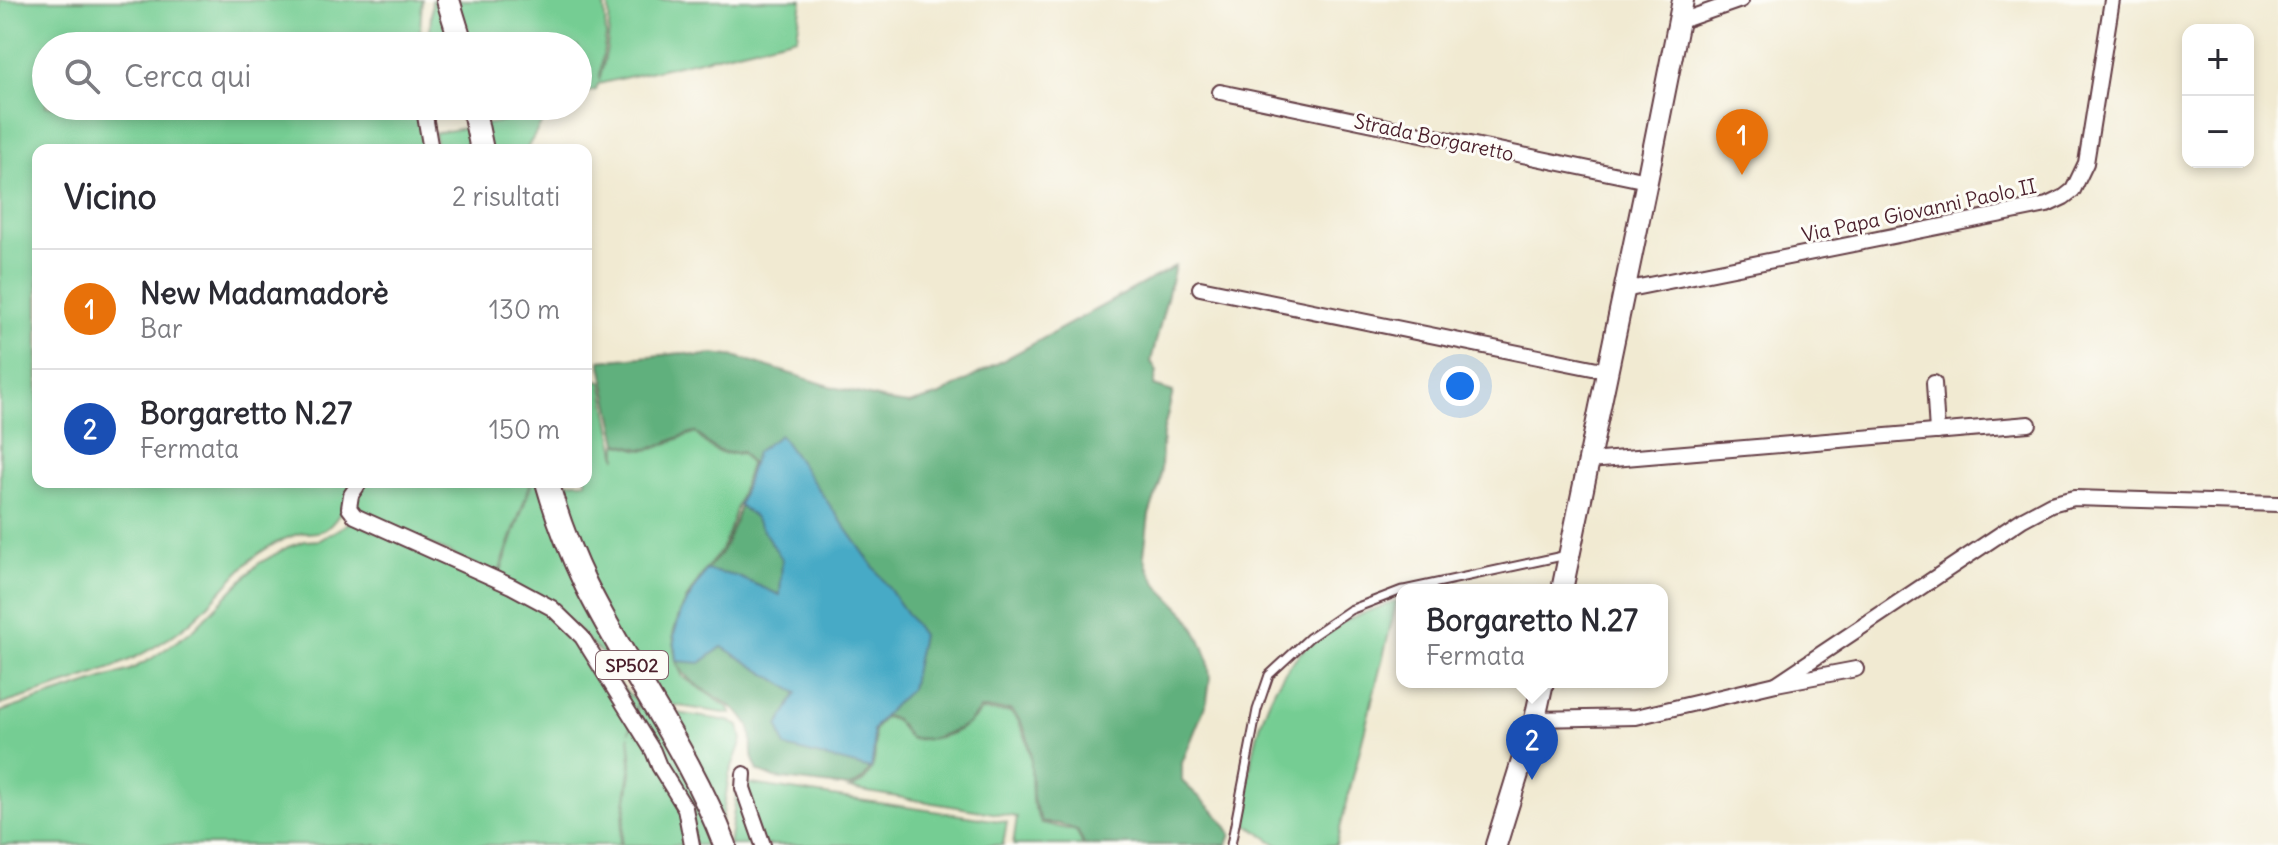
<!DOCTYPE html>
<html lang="it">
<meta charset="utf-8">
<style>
body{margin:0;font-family:Delius,sans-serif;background:#f7f7f7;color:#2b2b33}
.controls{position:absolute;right:24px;top:24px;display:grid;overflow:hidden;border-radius:16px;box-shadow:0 4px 12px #0003}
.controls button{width:72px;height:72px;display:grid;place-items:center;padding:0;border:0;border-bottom:2px solid #e1e1e2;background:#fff;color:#2b2b33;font:40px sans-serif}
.you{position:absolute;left:1460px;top:386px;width:28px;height:28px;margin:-20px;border:6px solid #fff;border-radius:50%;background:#1a73e8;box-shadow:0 0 0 12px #1a73e833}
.badge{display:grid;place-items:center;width:52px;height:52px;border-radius:50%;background:#0f766e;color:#fff;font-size:26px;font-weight:700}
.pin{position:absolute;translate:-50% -66px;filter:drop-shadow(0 2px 4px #0008)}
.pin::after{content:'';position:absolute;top:42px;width:28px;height:24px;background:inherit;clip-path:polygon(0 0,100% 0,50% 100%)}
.popup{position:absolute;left:1396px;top:584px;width:272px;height:104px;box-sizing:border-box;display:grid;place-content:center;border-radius:16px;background:#fff;filter:drop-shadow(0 2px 6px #0005);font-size:26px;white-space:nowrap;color:#7c7c81}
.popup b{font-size:30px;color:#2b2b33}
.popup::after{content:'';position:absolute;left:50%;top:100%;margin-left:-16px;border:16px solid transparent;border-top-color:#fff}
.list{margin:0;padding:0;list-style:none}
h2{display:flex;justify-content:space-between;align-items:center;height:104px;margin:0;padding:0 32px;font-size:34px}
h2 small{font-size:26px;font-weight:400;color:#7c7c81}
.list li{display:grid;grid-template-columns:52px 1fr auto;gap:24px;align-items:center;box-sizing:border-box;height:120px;padding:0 32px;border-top:2px solid #e1e1e2}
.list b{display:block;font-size:30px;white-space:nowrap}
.list p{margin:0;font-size:26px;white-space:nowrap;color:#7c7c81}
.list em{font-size:26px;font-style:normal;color:#7c7c81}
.icon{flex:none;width:44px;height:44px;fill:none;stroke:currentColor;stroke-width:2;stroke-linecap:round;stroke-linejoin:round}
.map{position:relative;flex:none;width:2278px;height:845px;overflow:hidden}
.search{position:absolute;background:#fff;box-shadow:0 4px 12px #0003;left:32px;top:32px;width:560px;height:88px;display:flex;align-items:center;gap:20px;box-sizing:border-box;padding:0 28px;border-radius:44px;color:#7c7c81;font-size:30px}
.panel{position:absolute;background:#fff;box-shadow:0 4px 12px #0003;left:32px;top:144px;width:560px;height:344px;border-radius:16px}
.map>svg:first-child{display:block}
.green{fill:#75cd93;stroke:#60765f;stroke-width:2}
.forest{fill:#60b07d;stroke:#556854;stroke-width:2}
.water{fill:#46aac6;stroke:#486478;stroke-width:2}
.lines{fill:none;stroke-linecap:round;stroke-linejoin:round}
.lane-casing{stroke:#633d44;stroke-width:11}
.street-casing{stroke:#633d44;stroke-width:18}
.secondary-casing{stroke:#633d44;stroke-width:24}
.primary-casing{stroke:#633d44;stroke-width:26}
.lane{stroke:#fff;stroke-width:7}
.street{stroke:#fff;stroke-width:14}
.secondary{stroke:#fff;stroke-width:20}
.primary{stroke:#fff;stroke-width:22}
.labels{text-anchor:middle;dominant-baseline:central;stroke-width:6;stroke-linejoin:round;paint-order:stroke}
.shield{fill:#fdfcf7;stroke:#806168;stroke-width:2}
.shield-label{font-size:18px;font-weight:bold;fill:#4a1f2b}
.street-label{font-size:20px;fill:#4a1f2b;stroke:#fdfcf7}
</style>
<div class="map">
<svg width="2278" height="845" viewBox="0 0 2278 845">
<rect width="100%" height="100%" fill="#fdfcf7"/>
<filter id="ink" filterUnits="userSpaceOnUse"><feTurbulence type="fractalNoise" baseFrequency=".0125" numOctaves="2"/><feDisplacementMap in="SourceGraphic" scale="16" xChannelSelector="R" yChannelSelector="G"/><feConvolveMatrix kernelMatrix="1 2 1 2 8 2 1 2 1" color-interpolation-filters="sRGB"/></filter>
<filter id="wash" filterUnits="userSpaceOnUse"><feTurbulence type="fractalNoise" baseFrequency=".006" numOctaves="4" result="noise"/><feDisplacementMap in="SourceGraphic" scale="32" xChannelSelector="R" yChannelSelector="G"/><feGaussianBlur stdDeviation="1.8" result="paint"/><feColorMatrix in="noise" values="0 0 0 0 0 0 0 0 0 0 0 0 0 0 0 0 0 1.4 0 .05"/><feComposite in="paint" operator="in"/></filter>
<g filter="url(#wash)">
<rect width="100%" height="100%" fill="#f1ead2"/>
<g class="green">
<path d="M 0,0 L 422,0 L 419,46 L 46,46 L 46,106 L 417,106 L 426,150 L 38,150 L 38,482 L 353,482 C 347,499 341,518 326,529 C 319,534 310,532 302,533 C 286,537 266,547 253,558 C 229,579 210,607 184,627 C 131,669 64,684 0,705 Z"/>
<path d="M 432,0 L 604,0 L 606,36 L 599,81 C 607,55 612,28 608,0 L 802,0 L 797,37 L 598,84 L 596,90 L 578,95 L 578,46 L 429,46 Z"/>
<path d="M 541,115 L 541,124 L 526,150 L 437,150 L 434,133 Z"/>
<path d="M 602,381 L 617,459 L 617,444 C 626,445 635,450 643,450 C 658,451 679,436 695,433 C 713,450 716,457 742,453 L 750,464 L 729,532 L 720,552 L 705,570 L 689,595 L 680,612 L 673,634 L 676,662 L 683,677 L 729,708 L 731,714 L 653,702 L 644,697 L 569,621 L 499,577 L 532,482 L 586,482 L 586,382 Z"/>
<path d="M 366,482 L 531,482 L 498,575 L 359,512 L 354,507 L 356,497 Z"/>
<path d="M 352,521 L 508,591 L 549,612 L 637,702 L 629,732 L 639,703 L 650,709 L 729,721 L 739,726 L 742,740 L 729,775 L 718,845 L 621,845 L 632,764 L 629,735 L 631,764 L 619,845 L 0,845 L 0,712 L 130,670 L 151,659 L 193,630 L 258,564 L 288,547 L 305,541 L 320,540 Z"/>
<path d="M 1397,601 L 1336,845 L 1278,845 L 1243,822 C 1251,758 1259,685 1313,641 C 1337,621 1368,611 1397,601 Z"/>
<path d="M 981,711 L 1010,712 L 1018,720 L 1026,738 L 1031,760 L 1032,801 L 1041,823 L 1076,831 L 1083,845 L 1013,845 L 1017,817 L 850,789 C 876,779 877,756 874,731 L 884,717 L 895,720 L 910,739 C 940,741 961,734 981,711 Z"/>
<path d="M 738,782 L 1007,822 L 1003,845 L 729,845 Z"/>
</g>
<path class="forest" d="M 1175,266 L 1151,361 L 1157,372 L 1154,386 L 1173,392 L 1163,433 L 1160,483 L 1149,515 L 1144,554 L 1147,566 L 1159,587 L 1188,616 L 1201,641 L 1208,659 L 1210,679 L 1207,701 L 1182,763 L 1182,781 C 1199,798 1220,813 1231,834 L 1227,845 L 1084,845 L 1077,830 L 1059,824 L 1042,822 C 1039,814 1034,806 1033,798 C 1028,765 1038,737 1011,710 L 980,709 L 968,724 L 951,732 L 930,739 L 910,738 L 895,719 L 884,716 L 873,731 C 875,755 875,778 849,787 L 774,778 L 758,771 C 756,766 752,759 752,754 C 751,741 754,731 745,719 C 728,698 690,689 679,666 C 664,635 687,595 706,570 C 711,564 718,558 722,551 C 733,532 747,487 751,464 L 742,452 C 717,456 713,448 695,432 C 681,434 656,450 644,449 C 636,449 626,444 618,443 L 600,361 L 682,353 L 698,356 L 713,354 L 737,357 L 833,387 L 893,402 L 909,404 L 940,395 Z"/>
<path class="water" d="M 780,435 L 922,635 L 911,689 L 884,715 L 873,730 L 874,749 L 871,769 L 785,747 L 778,726 L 797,693 L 722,647 L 700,663 L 676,661 L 674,634 L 681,612 L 706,570 L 736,576 L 780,595 L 782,559 L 754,517 L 739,505 L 756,452 Z"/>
</g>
<g filter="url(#ink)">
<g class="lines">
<defs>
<g id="lane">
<path d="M 1404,590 L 1567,555"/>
<path d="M 1231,845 L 1257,710 L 1269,675 L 1309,638 L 1350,610 L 1402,590"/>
</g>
<g id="street">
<path d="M 1678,22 L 1741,0"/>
<path d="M 1220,92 L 1647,181"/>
<path d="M 424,110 L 431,150"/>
<path d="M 1200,288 L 1607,371"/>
<path d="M 1624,290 L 2047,205 L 2064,197 L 2073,190 L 2086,163 L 2112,0"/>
<path d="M 1934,383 L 1937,432"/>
<path d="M 1589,461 L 2029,424"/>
<path d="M 360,482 L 351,495 L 349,508 L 355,516 L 511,586 L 552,608 L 582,637 L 653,751 L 659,766 L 685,808 L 692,845"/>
<path d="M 1776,684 L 2023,519 L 2051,504 L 2074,498 L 2278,504"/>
<path d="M 1535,719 L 1636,717 L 1776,684 L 1856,669"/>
<path d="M 744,774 L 743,788 L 763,845"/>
</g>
<g id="secondary">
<path d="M 1562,590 L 1647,181 L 1683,0"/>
<path d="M 1496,845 L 1535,719 L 1543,682"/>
</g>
<g id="primary">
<path d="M 448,0 L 462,46"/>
<path d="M 473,106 L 482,150"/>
<path d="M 547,482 C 557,517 570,552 586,585 C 630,673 690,753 725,845"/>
</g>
</defs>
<use href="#lane" class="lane-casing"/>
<use href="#street" class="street-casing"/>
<use href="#secondary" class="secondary-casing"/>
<use href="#primary" class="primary-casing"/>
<use href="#lane" class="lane"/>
<use href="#street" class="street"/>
<use href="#secondary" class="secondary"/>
<use href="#primary" class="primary"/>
</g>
</g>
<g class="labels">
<rect class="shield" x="596" y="651" width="72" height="28" rx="6"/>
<g class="shield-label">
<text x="632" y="665">SP502</text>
</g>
<g class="street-label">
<text transform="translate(1434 137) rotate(12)">Strada Borgaretto</text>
<text transform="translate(1919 210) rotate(-12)">Via Papa Giovanni Paolo II</text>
</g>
</g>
</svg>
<div class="controls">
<button>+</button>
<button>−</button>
</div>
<div class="you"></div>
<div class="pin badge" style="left:1742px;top:175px;background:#e8710a">1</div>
<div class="pin badge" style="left:1532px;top:780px;background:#1a4fb4">2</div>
<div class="popup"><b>Borgaretto N.27</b>Fermata</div>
<div class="search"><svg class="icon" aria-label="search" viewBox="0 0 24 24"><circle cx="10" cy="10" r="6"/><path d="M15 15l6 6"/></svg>Cerca qui</div>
<section class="panel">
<h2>Vicino<small>2 risultati</small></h2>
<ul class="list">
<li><span class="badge" style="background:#e8710a">1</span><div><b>New Madamadorè</b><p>Bar</p></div><em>130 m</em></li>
<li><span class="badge" style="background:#1a4fb4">2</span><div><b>Borgaretto N.27</b><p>Fermata</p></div><em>150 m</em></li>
</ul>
</section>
</div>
